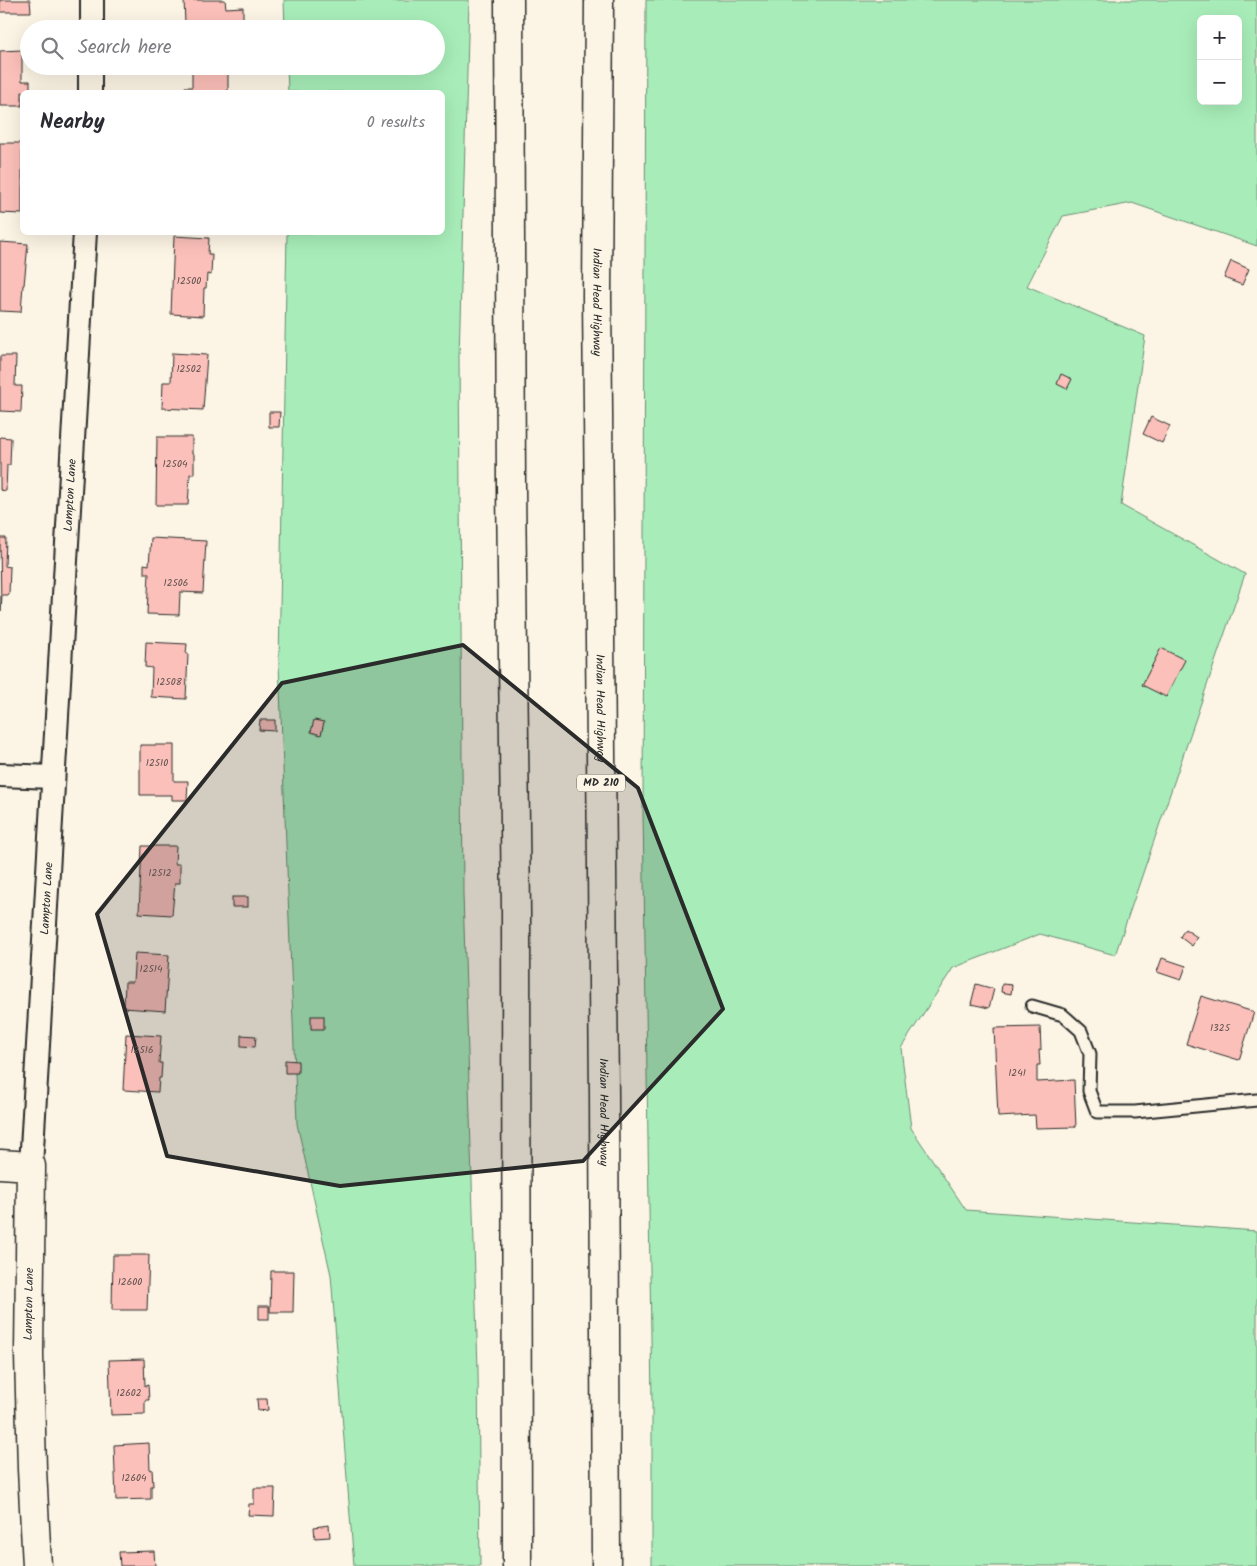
<!DOCTYPE html>
<meta charset="utf-8">
<style>
body{margin:0;font-family:Kalam,sans-serif;background:#f7f7f7;color:#2b2b33}
.controls{position:absolute;right:15px;top:15px;display:grid;overflow:hidden;border-radius:8px;box-shadow:0 5px 20px #0002}
.controls button{width:45px;height:45px;display:grid;place-items:center;padding:0;border:0;border-bottom:1px solid #e1e1e2;background:#fff;color:#2b2b33;font:25px sans-serif}
.list{margin:0;padding:0;list-style:none}
h2{display:flex;justify-content:space-between;align-items:center;height:65px;margin:0;padding:0 20px;font-size:21px}
h2 small{font-size:16px;font-weight:400;color:#7c7c81}
.icon{flex:none;width:28px;height:28px;fill:none;stroke:currentColor;stroke-width:2;stroke-linecap:round;stroke-linejoin:round}
.map{position:relative;flex:none;width:1257px;height:1566px;overflow:hidden}
.search{position:absolute;background:#fff;box-shadow:0 5px 20px #0002;left:20px;top:20px;width:425px;height:55px;display:flex;align-items:center;gap:12px;box-sizing:border-box;padding:0 18px;border-radius:28px;color:#7c7c81;font-size:19px}
.panel{position:absolute;background:#fff;box-shadow:0 5px 20px #0002;left:20px;top:90px;width:425px;height:145px;border-radius:8px}
.map>svg:first-child{display:block}
.green{fill:#a8edb9;stroke:#6a8c72;fill-rule:evenodd}
.building{fill:#fbc0b9;stroke:#2b2b2b}
.lines{fill:none;stroke-linecap:round;stroke-linejoin:round}
.lane-casing{stroke:#2b2b2b;stroke-width:15}
.street-casing{stroke:#2b2b2b;stroke-width:26}
.secondary-casing{stroke:#2b2b2b;stroke-width:31}
.highway-casing{stroke:#2b2b2b;stroke-width:31}
.lane{stroke:#fcf5e5;stroke-width:11}
.street{stroke:#fcf5e5;stroke-width:22}
.secondary{stroke:#fcf5e5;stroke-width:28}
.highway{stroke:#fcf5e5;stroke-width:28}
.marked{fill:#2b2b2b;fill-opacity:0.2;stroke:#2b2b2b;stroke-width:4;stroke-linejoin:round}
.labels{text-anchor:middle;dominant-baseline:central;stroke-width:4.5;stroke-linejoin:round;paint-order:stroke}
.number-label{font-size:10px;fill:#5f504e}
.shield{fill:#fcf5e5;stroke:#6a6863;stroke-width:1}
.shield-label{font-size:11px;font-weight:bold;fill:#2b2b2b}
.street-label{font-size:12px;fill:#2b2b2b;stroke:#fcf5e5}
</style>
<div class="map">
<svg width="1257" height="1566" viewBox="0 0 1257 1566">
<rect width="100%" height="100%" fill="#fcf5e5"/>
<filter id="ink" filterUnits="userSpaceOnUse"><feTurbulence type="fractalNoise" baseFrequency=".02" numOctaves="2"/><feDisplacementMap in="SourceGraphic" scale="10" xChannelSelector="R" yChannelSelector="G"/><feConvolveMatrix kernelMatrix="1 2 1 2 8 2 1 2 1" color-interpolation-filters="sRGB"/></filter>
<g filter="url(#ink)">
<g class="green">
<path d="M 284,0 L 469,0 L 459,357 L 463,894 L 478,1370 L 480,1566 L 354,1566 L 331,1275 L 297,1124 L 279,664 L 287,233 L 442,232 L 442,92 L 288,92 L 287,66 L 436,66 L 436,29 L 285,29 Z"/>
<path d="M 646,0 L 1257,0 L 1257,246 L 1132,203 L 1063,216 L 1027,286 L 1145,336 L 1121,505 L 1245,574 L 1115,955 L 1040,934 L 953,968 L 901,1048 L 911,1128 L 966,1210 L 1257,1231 L 1257,1566 L 652,1566 L 652,1402 L 643,812 ZM 1201,19 L 1238,19 L 1238,101 L 1201,101 Z"/>
</g>
<g class="building">
<path d="M 0,0 L 30,0 L 31,12 L 0,12 Z"/>
<path d="M 184,0 L 225,0 L 226,8 L 243,7 L 243,22 L 185,23 Z"/>
<path d="M 22,50 L 22,81 L 30,81 L 30,92 L 22,92 L 22,106 L 0,106 L 0,51 Z"/>
<path d="M 192,66 L 228,66 L 228,92 L 185,92 L 185,87 L 192,87 Z"/>
<path d="M 0,143 L 22,143 L 22,214 L 0,213 Z"/>
<path d="M 174,236 L 209,238 L 208,254 L 212,254 L 211,275 L 207,274 L 206,288 L 204,288 L 203,316 L 171,314 Z"/>
<path d="M 0,242 L 28,244 L 24,285 L 23,285 L 21,312 L 0,311 Z"/>
<path d="M 1231,261 L 1249,269 L 1242,285 L 1224,278 Z"/>
<path d="M 172,353 L 207,355 L 203,410 L 162,408 L 163,382 L 171,382 Z"/>
<path d="M 0,356 L 16,356 L 15,386 L 22,386 L 21,412 L 0,411 Z"/>
<path d="M 1061,374 L 1072,379 L 1067,389 L 1057,384 Z"/>
<path d="M 269,412 L 280,412 L 279,427 L 269,427 Z"/>
<path d="M 1151,417 L 1170,426 L 1162,443 L 1143,434 Z"/>
<path d="M 0,437 L 11,438 L 10,465 L 7,465 L 6,491 L 0,490 Z"/>
<path d="M 157,437 L 192,437 L 192,454 L 194,454 L 194,474 L 190,474 L 188,505 L 156,505 Z"/>
<path d="M 0,538 L 6,538 L 5,566 L 10,567 L 9,595 L 2,595 L 1,612 Z"/>
<path d="M 151,538 L 206,541 L 203,593 L 180,592 L 179,615 L 147,614 L 149,573 L 144,573 L 144,564 L 149,565 Z"/>
<path d="M 146,642 L 187,644 L 186,654 L 188,654 L 186,699 L 151,697 L 152,668 L 145,667 Z"/>
<path d="M 1161,648 L 1185,660 L 1166,697 L 1142,685 Z"/>
<path d="M 260,720 L 275,720 L 275,731 L 259,730 Z"/>
<path d="M 314,720 L 324,722 L 321,735 L 311,732 Z"/>
<path d="M 140,745 L 174,745 L 174,781 L 188,781 L 187,800 L 172,800 L 172,795 L 140,795 Z"/>
<path d="M 142,846 L 176,846 L 175,864 L 180,864 L 180,883 L 175,883 L 172,915 L 139,913 Z"/>
<rect x="232" y="897" width="16" height="10"/>
<path d="M 1185,929 L 1197,937 L 1192,946 L 1180,937 Z"/>
<path d="M 135,953 L 169,955 L 165,1011 L 124,1008 L 125,982 L 133,982 Z"/>
<path d="M 1162,958 L 1186,966 L 1181,980 L 1157,972 Z"/>
<path d="M 976,984 L 994,989 L 989,1008 L 971,1004 Z"/>
<path d="M 1002,984 L 1012,985 L 1011,994 L 1001,992 Z"/>
<path d="M 1201,996 L 1254,1012 L 1239,1060 L 1186,1044 Z"/>
<rect x="311" y="1016" width="13" height="13"/>
<path d="M 1040,1027 L 1041,1050 L 1039,1050 L 1040,1065 L 1037,1065 L 1037,1082 L 1074,1080 L 1076,1127 L 1036,1128 L 1035,1115 L 998,1117 L 994,1028 Z"/>
<path d="M 126,1034 L 161,1036 L 159,1063 L 162,1063 L 161,1078 L 159,1078 L 158,1092 L 123,1090 Z"/>
<path d="M 241,1035 L 256,1036 L 255,1047 L 241,1046 Z"/>
<path d="M 285,1060 L 298,1061 L 298,1073 L 285,1073 Z"/>
<path d="M 113,1255 L 149,1255 L 147,1310 L 112,1310 Z"/>
<path d="M 271,1271 L 294,1271 L 293,1312 L 270,1312 Z"/>
<rect x="259" y="1306" width="10" height="13"/>
<path d="M 144,1359 L 145,1386 L 148,1385 L 149,1400 L 145,1400 L 145,1414 L 111,1415 L 109,1360 Z"/>
<path d="M 257,1399 L 267,1399 L 268,1410 L 258,1411 Z"/>
<path d="M 149,1443 L 150,1470 L 152,1469 L 153,1486 L 151,1486 L 151,1499 L 116,1500 L 114,1445 Z"/>
<path d="M 254,1488 L 275,1488 L 274,1516 L 248,1515 L 249,1504 L 254,1504 Z"/>
<path d="M 329,1525 L 330,1537 L 315,1538 L 314,1527 Z"/>
<path d="M 154,1551 L 155,1566 L 120,1566 L 119,1552 Z"/>
</g>
<g class="lines">
<defs>
<path id="lane" d="M 1032,1006 L 1063,1015 L 1081,1031 L 1090,1054 L 1089,1091 L 1097,1112 L 1135,1112 L 1257,1100"/>
<g id="street">
<path d="M 92,29 L 92,0"/>
<path d="M 90,92 L 90,66"/>
<path d="M 0,775 L 53,777"/>
<path id="s1" d="M 31,1166 L 85,232"/>
</g>
<path id="secondary" d="M 0,1164 L 31,1166 L 29,1355 L 32,1469 L 37,1566"/>
<g id="highway">
<path d="M 509,0 L 511,487 L 516,911 L 517,1566"/>
<path id="s2" d="M 599,0 L 597,296 L 604,1096 L 606,1566"/>
</g>
</defs>
<use href="#lane" class="lane-casing"/>
<use href="#street" class="street-casing"/>
<use href="#secondary" class="secondary-casing"/>
<use href="#highway" class="highway-casing"/>
<use href="#lane" class="lane"/>
<use href="#street" class="street"/>
<use href="#secondary" class="secondary"/>
<use href="#highway" class="highway"/>
</g>
</g>
<path class="marked" d="M 463,645 L 638,788 L 723,1009 L 583,1161 L 340,1186 L 167,1156 L 97,914 L 282,683 Z"/>
<g class="labels">
<g class="number-label">
<text x="189" y="281">12500</text>
<text x="189" y="369">12502</text>
<text x="175" y="464">12504</text>
<text x="176" y="583">12506</text>
<text x="169" y="682">12508</text>
<text x="157" y="763">12510</text>
<text x="160" y="873">12512</text>
<text x="151" y="969">12514</text>
<text x="1220" y="1028">1325</text>
<text x="142" y="1050">12516</text>
<text x="1017" y="1073">1241</text>
<text x="130" y="1282">12600</text>
<text x="129" y="1393">12602</text>
<text x="134" y="1478">12604</text>
</g>
<rect class="shield" x="577" y="774.5" width="48" height="17" rx="4"/>
<g class="shield-label">
<text x="601" y="783">MD 210</text>
</g>
<g class="street-label">
<text stroke="none"><textPath href="#s2" startOffset="302">Indian Head Highway</textPath></text>
<text stroke="none"><textPath href="#s1" startOffset="672">Lampton Lane</textPath></text>
<text stroke="none"><textPath href="#s2" startOffset="708">Indian Head Highway</textPath></text>
<text stroke="none"><textPath href="#s1" startOffset="268">Lampton Lane</textPath></text>
<text stroke="none"><textPath href="#s2" startOffset="1112">Indian Head Highway</textPath></text>
<text transform="translate(29 1304) rotate(-89)">Lampton Lane</text>
</g>
</g>
</svg>
<div class="controls">
<button>+</button>
<button>−</button>
</div>
<div class="search"><svg class="icon" aria-label="search" viewBox="0 0 24 24"><circle cx="10" cy="10" r="6"/><path d="M15 15l6 6"/></svg>Search here</div>
<section class="panel">
<h2>Nearby<small>0 results</small></h2>
<ul class="list">
</ul>
</section>
</div>
